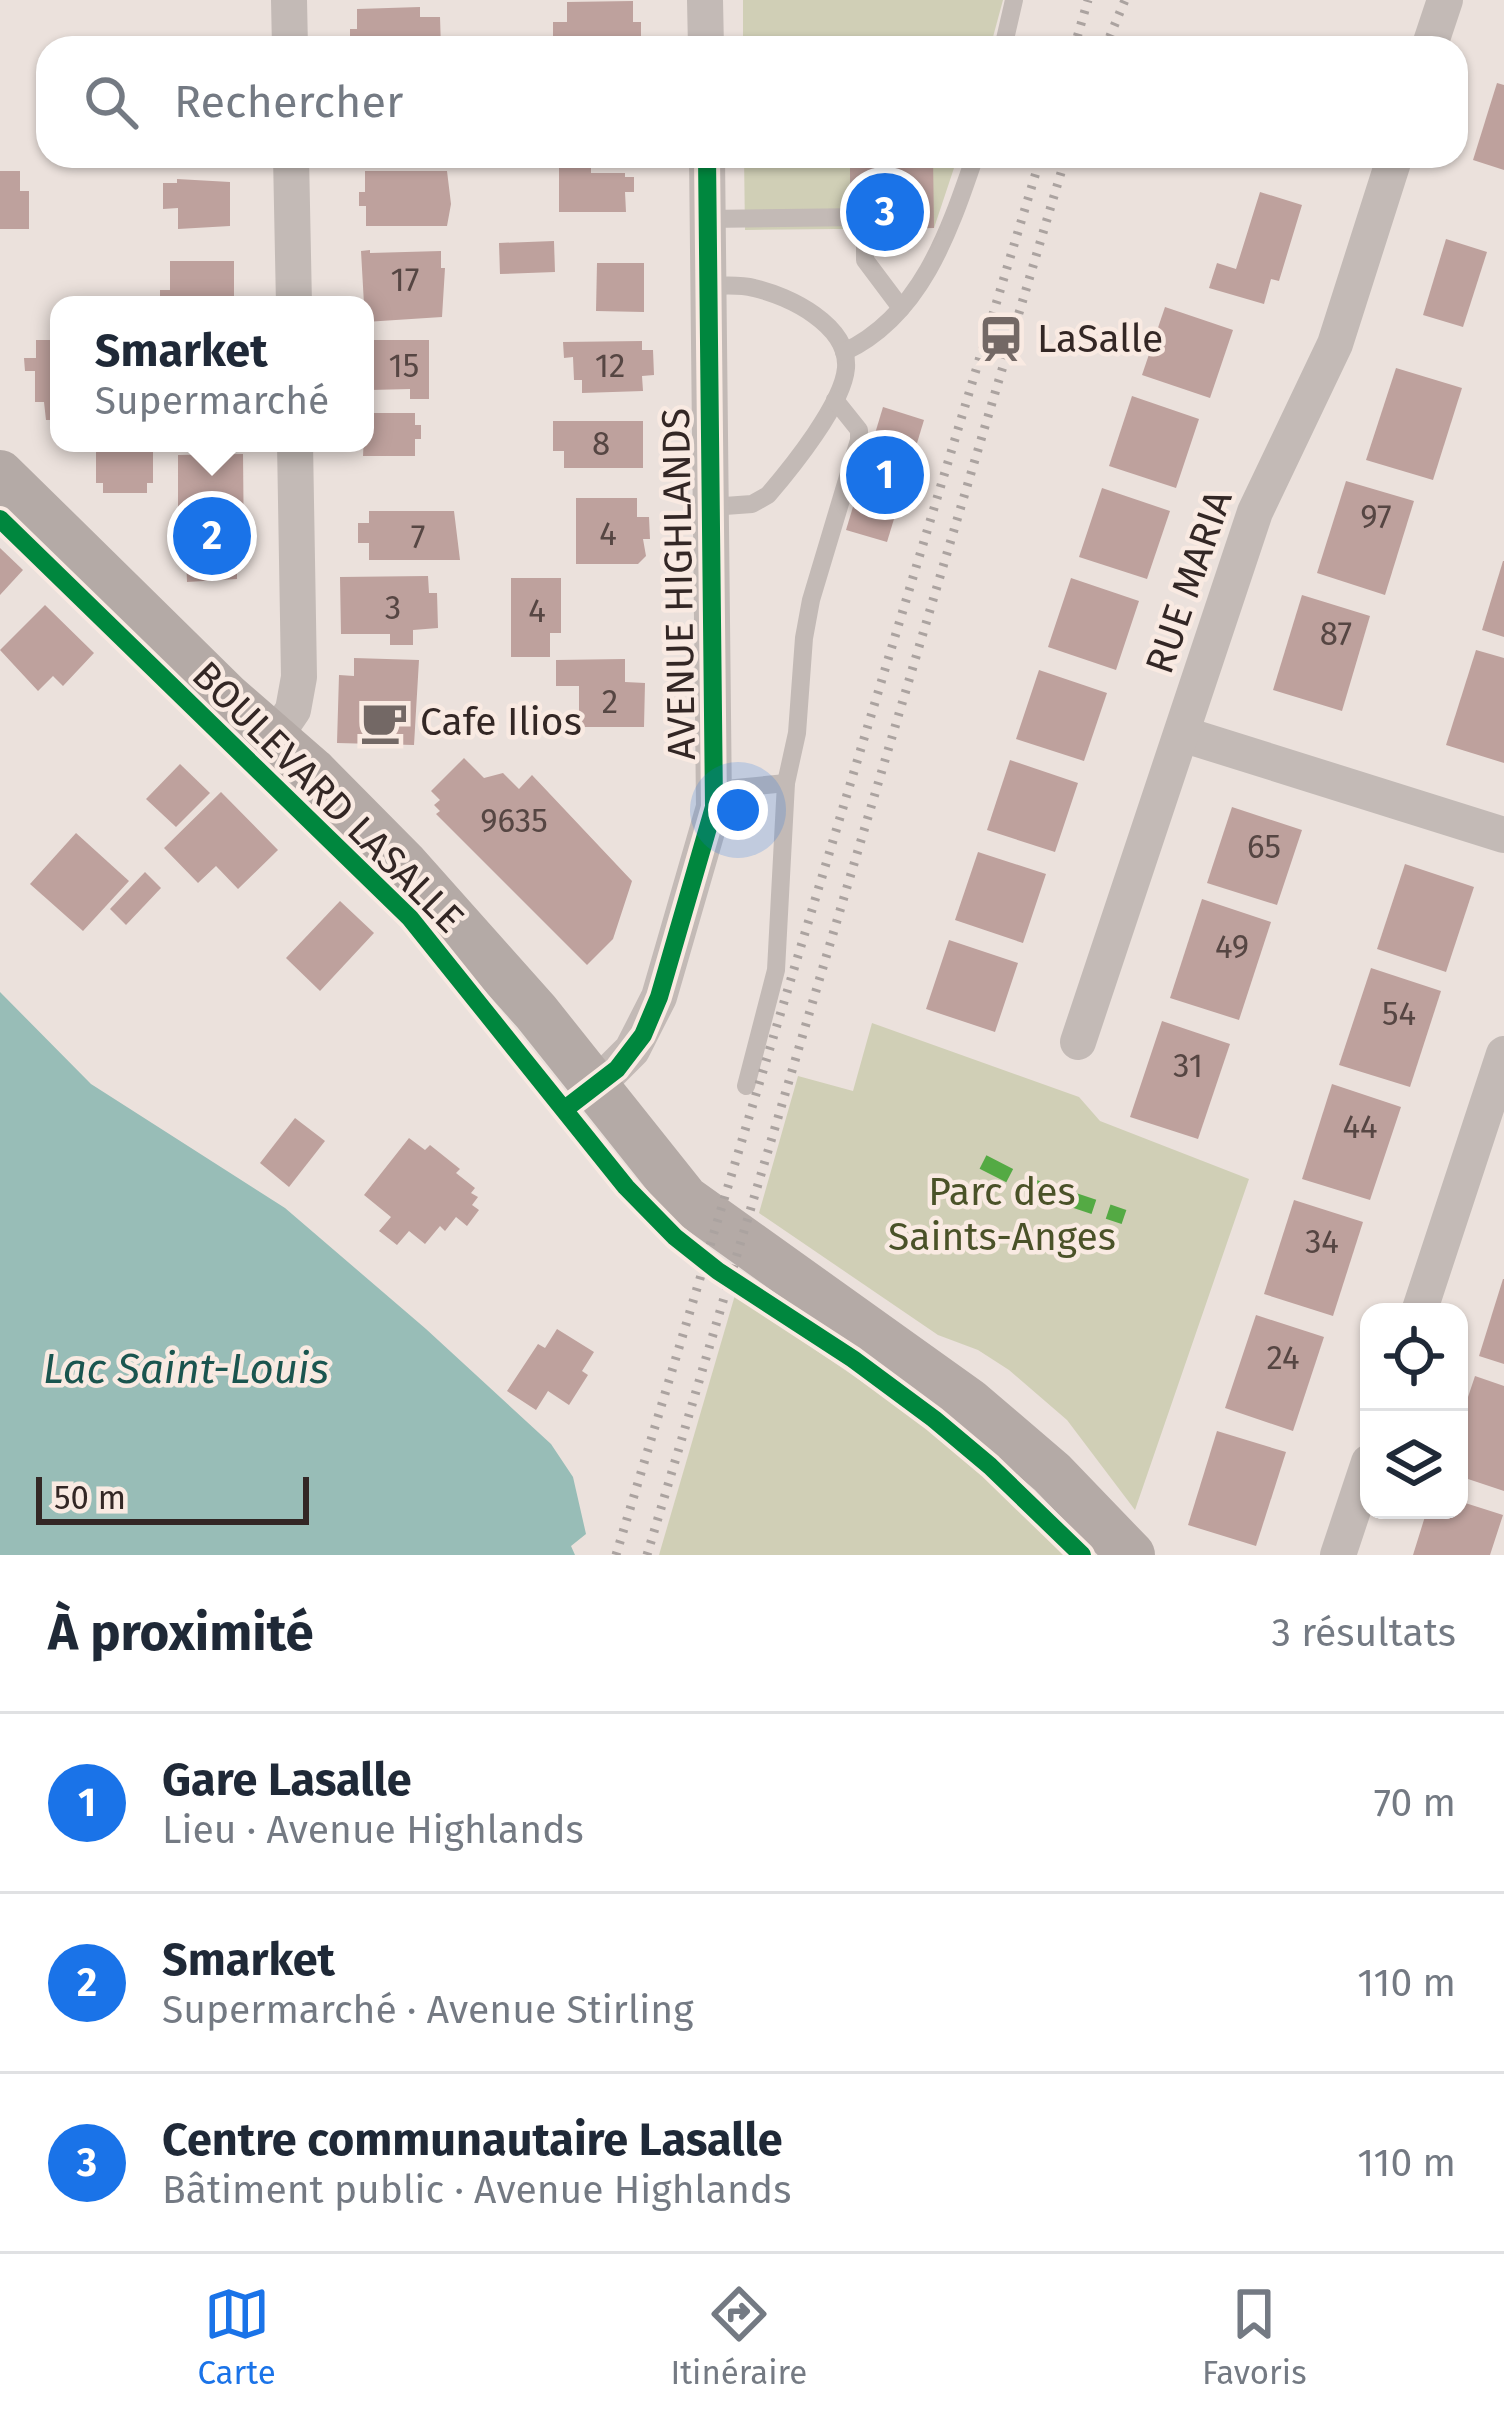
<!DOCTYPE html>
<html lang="fr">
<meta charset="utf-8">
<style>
body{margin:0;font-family:"Fira Sans",sans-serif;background:#f6f6f7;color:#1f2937}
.controls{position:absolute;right:36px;bottom:36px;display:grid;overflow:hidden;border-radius:24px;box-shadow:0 3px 9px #0004}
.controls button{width:108px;height:108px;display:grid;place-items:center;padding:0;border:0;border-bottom:3px solid #e0e1e3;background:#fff;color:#1f2937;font:60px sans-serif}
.scale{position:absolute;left:36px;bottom:30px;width:273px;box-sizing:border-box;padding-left:12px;border:6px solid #332725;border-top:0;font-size:33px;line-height:42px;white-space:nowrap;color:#332725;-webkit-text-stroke:9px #f9eae2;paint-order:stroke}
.you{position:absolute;left:738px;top:810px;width:42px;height:42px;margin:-30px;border:9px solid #fff;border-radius:50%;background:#1a73e8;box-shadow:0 0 0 18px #1a73e833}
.badge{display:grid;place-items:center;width:78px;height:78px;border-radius:50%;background:#1a73e8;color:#fff;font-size:39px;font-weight:700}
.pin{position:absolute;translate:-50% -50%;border:6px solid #fff;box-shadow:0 3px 12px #0006}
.popup{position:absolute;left:50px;top:296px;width:324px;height:156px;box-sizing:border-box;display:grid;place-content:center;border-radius:24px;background:#fff;filter:drop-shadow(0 3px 9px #0005);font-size:39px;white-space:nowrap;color:#747a83}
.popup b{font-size:45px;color:#1f2937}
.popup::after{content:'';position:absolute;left:50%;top:100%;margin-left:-24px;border:24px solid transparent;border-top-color:#fff}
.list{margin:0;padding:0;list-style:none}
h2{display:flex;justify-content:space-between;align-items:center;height:156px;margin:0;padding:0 48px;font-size:51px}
h2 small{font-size:39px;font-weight:400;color:#747a83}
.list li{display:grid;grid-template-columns:78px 1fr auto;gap:36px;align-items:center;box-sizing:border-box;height:180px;padding:0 48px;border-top:3px solid #e0e1e3}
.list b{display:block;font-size:45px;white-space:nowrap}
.list p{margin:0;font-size:39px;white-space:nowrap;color:#747a83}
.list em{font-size:39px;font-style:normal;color:#747a83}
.icon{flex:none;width:66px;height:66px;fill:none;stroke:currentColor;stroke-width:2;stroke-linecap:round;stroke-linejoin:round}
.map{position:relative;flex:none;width:1504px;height:1555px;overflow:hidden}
.search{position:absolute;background:#fff;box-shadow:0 3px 9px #0004;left:36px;right:36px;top:36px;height:132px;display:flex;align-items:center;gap:30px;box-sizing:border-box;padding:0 42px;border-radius:36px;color:#747a83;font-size:45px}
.sheet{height:696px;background:#fff}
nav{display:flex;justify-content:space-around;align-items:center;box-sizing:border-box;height:168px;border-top:3px solid #e0e1e3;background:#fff;font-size:33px;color:#747a83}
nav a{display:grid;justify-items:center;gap:6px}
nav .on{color:#1a73e8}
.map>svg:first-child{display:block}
.green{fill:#d0cfb6}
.water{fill:#98bdb7}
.building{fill:#bea19d}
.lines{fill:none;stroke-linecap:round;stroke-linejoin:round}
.lane{stroke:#c3bab6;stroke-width:18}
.street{stroke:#c3bab6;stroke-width:36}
.secondary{stroke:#b4aaa6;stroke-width:48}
.rail{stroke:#aba3a0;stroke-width:9;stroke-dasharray:3 9;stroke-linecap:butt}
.quiet{stroke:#54aa44;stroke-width:15;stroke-dasharray:30 15;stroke-linecap:butt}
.cycleway-casing{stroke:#f9eae2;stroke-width:26}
.cycleway{stroke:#00873e;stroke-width:18}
.labels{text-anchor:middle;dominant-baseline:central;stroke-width:9;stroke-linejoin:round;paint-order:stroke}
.number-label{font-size:33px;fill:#564643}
.poi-label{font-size:39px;fill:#332725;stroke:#f9eae2;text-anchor:start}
.street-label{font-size:39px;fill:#332725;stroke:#f9eae2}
.park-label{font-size:39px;fill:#4a5228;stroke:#f9eae2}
.water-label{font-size:42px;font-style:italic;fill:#1a554f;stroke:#f9eae2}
</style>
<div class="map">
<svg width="1504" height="1555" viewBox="0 0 1504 1555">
<rect width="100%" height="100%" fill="#ebe1dc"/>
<g class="green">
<path d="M 743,0 L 1003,0 L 990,48 L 743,48 Z"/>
<path d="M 744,156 L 958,156 L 934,228 L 745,230 Z"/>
<path d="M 872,1023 L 1079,1097 L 1100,1121 L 1249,1179 L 1135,1510 L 1067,1420 L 1009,1370 L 978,1350 L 938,1335 L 759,1213 L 798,1076 L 853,1091 Z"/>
<path d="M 735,1295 L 920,1421 L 999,1488 L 1063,1555 L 659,1555 Z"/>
</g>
<path class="water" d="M 0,992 L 91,1084 L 285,1208 L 426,1329 L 551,1444 L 573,1477 L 586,1534 L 571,1546 L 575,1555 L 0,1555 Z"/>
<g class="building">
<path d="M 633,1 L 633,22 L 641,22 L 641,37 L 633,37 L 633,48 L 553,48 L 553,22 L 567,22 L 567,2 Z"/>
<path d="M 420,7 L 420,17 L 440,17 L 441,48 L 357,48 L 357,42 L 350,42 L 350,29 L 357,29 L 357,9 Z"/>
<path d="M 1497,83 L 1504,85 L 1504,170 L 1473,160 Z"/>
<path d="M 933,156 L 934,228 L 871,229 L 871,208 L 850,208 L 850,165 L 881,165 L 881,157 Z"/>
<path d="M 559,166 L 591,166 L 591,173 L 625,173 L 625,177 L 634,177 L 634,192 L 625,192 L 626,212 L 559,212 Z"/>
<path d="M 0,171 L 20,171 L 20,191 L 29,191 L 29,229 L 0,229 Z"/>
<path d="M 365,171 L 447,171 L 451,204 L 447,226 L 366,226 L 366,206 L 359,206 L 359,192 L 365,192 Z"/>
<path d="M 177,179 L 230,182 L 230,226 L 178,229 L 178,208 L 163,209 L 163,183 L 177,183 Z"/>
<path d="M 1260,192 L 1302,205 L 1279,281 L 1271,279 L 1264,304 L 1209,288 L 1217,263 L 1236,269 Z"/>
<path d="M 1446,239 L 1487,252 L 1463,327 L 1423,315 Z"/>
<path d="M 554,241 L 555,272 L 500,274 L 499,243 Z"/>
<path d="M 370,250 L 370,253 L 441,251 L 441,268 L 445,268 L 442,317 L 365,322 L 361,251 Z"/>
<path d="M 170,261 L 234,261 L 234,305 L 160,305 L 160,290 L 170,290 Z"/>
<path d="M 597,263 L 644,263 L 644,312 L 596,311 Z"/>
<path d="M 1165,307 L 1233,330 L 1210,398 L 1142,375 Z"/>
<path d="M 36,340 L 59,340 L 59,420 L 46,420 L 44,402 L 35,402 L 35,371 L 25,371 L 24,358 L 36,358 Z"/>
<path d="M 370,340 L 429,340 L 429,399 L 410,399 L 410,389 L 370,390 Z"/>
<path d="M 642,341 L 642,350 L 653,350 L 654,375 L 642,376 L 643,391 L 582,393 L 582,380 L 574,380 L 573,357 L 564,358 L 563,342 Z"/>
<path d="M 1396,368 L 1462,388 L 1433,480 L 1366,460 Z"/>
<path d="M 1132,396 L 1199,419 L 1176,488 L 1109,466 Z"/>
<path d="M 883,407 L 924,420 L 887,542 L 846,530 Z"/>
<path d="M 365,413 L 415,413 L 415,425 L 421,425 L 421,439 L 415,439 L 415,456 L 363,456 Z"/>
<path d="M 553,421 L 643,421 L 643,468 L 564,468 L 564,451 L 553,451 Z"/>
<path d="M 96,443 L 153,443 L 153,483 L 147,483 L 147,493 L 103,493 L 103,483 L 96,483 Z"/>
<path d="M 243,454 L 244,554 L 237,554 L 237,579 L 187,582 L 186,555 L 178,555 L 178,455 Z"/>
<path d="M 1346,481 L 1414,501 L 1385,595 L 1317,573 Z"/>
<path d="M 1102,488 L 1170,511 L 1147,579 L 1079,557 Z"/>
<path d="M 576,498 L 637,498 L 637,517 L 649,517 L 650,539 L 643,539 L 646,556 L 638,564 L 576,564 Z"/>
<path d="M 369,511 L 454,511 L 460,560 L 369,560 L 369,543 L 358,543 L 358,523 L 369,523 Z"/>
<path d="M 0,548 L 23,570 L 0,595 Z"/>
<path d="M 1503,561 L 1504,561 L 1504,637 L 1482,630 Z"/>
<path d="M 428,576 L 429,593 L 437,593 L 438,628 L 413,630 L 413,645 L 390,645 L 390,634 L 341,634 L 340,577 Z"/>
<path d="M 511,578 L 561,578 L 561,633 L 550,633 L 550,657 L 511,657 Z"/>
<path d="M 1071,578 L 1139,601 L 1116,670 L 1048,647 Z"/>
<path d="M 1302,595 L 1370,616 L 1342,711 L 1273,690 Z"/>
<path d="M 45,605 L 94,653 L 63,686 L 53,676 L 38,691 L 0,650 Z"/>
<path d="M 1476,650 L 1504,658 L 1504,763 L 1446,745 Z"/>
<path d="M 354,658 L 419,660 L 414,745 L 337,743 L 339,675 L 354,676 Z"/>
<path d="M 625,659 L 625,682 L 645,683 L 644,727 L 579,727 L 579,686 L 556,686 L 556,660 Z"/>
<path d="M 1039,670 L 1107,693 L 1084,761 L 1016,739 Z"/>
<path d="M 464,758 L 484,778 L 503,773 L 519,789 L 532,775 L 632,881 L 613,939 L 587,965 L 436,814 L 440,811 L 434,805 L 440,800 L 431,791 Z"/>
<path d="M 1010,760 L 1078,783 L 1055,852 L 987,830 Z"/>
<path d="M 180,764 L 210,793 L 176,827 L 146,799 Z"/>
<path d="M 221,792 L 278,850 L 238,889 L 216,866 L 198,883 L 164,848 Z"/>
<path d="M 1232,807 L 1302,830 L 1277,905 L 1207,883 Z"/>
<path d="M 76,833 L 129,881 L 83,931 L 30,884 Z"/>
<path d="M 978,852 L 1046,874 L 1023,943 L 955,920 Z"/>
<path d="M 1405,864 L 1474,887 L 1446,972 L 1377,949 Z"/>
<path d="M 145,872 L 161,888 L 126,925 L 110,909 Z"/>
<path d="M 1202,899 L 1271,922 L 1239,1020 L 1170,998 Z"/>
<path d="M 340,901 L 374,933 L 320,991 L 286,958 Z"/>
<path d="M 949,940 L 1018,963 L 995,1032 L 926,1009 Z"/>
<path d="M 1371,968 L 1441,991 L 1410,1087 L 1339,1065 Z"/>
<path d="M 1162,1021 L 1230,1044 L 1198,1139 L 1130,1117 Z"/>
<path d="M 1332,1084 L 1401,1107 L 1370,1200 L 1302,1179 Z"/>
<path d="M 295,1118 L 325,1141 L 289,1187 L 260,1163 Z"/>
<path d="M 409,1138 L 425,1150 L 430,1145 L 460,1169 L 456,1173 L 475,1188 L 471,1193 L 478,1197 L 472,1205 L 479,1210 L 467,1226 L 456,1217 L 445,1231 L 440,1226 L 425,1244 L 409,1231 L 397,1245 L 379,1231 L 391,1217 L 364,1195 Z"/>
<path d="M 1294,1200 L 1363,1222 L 1333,1316 L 1264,1294 Z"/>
<path d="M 1503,1279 L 1504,1279 L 1504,1364 L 1479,1356 Z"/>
<path d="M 1256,1315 L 1324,1337 L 1293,1431 L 1225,1408 Z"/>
<path d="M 557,1329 L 594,1352 L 582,1371 L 588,1375 L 569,1405 L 548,1391 L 536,1410 L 507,1391 L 538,1344 L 545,1348 Z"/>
<path d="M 1475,1376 L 1504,1386 L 1504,1491 L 1459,1476 L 1459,1424 Z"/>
<path d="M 1217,1431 L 1286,1452 L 1256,1546 L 1188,1525 Z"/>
<path d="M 1459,1501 L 1503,1515 L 1490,1555 L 1413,1555 L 1427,1510 L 1459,1510 Z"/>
</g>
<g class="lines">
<g class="lane">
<path d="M 1003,48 L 1014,0"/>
<path d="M 707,219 L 865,217 L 865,260 L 901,308"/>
<path d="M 708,286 C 723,286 739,284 754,288 C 789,296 849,325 846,368 C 843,404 792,467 768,495 L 752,504 L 711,507"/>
<path d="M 844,352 C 921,316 949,232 975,156"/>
<path d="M 715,790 L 786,783"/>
<path d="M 746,1086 L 776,970 L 786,783 L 797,733 L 804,638 L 811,600 L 859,440 L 859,430 L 835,400"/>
</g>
<g class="street">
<path d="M 289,0 L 290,48"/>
<path d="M 705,0 L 706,48"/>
<path d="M 1429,48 L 1445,0"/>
<path d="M 291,156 L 294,305"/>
<path d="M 1182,734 L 1504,835"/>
<path d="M 274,738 L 293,710 L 299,677 L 295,443"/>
<path d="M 1078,1042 L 1255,512 L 1335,344 L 1395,156"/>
<path d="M 595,1087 L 632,1050 L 659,997 L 714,807 L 707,156"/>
<path d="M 1419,1312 L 1504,1054"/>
<path d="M 1338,1555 L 1369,1462"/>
</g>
<path class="secondary" d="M 0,474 L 227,697 L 312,771 L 405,865 L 536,1012 L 685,1199 L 969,1402 L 1052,1473 L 1131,1555"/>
<g class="rail">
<path d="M 1074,48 L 1088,0"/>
<path d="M 1105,48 L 1125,0"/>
<path d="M 616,1555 L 1041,156"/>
<path d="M 647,1555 L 1066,156"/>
</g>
<path class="quiet" d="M 983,1162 L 1028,1185 L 1124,1217"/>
<defs>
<g id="cycleway">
<path d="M 0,519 L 410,918 L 626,1187 L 675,1237 L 718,1271 L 853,1359 L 934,1419 L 990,1466 L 1082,1555"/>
<path d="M 565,1109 L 617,1069 L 643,1035 L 659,997 L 714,807 L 707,156"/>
</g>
</defs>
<use href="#cycleway" class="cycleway-casing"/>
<use href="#cycleway" class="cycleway"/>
</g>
<defs>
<symbol id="station-bare" viewBox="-9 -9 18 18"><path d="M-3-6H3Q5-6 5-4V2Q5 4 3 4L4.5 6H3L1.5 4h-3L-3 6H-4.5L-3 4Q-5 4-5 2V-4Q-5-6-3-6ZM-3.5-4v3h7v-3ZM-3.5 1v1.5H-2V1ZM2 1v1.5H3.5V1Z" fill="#736865" stroke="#f9eae2" stroke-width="2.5" paint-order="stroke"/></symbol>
<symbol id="cafe-bare" viewBox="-9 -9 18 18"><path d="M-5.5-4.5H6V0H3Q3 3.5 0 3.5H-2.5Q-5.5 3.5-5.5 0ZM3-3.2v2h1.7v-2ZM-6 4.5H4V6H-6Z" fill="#736865" stroke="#f9eae2" stroke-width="2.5" paint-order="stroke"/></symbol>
</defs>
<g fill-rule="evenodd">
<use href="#station-bare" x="968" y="306" width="66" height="66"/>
<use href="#cafe-bare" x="351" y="689" width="66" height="66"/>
</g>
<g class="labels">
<g class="number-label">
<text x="405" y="280">17</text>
<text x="404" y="366">15</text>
<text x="610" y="366">12</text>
<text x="601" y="444">8</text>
<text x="1376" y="517">97</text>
<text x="608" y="534">4</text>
<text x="418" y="537">7</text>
<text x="393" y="608">3</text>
<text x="537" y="611">4</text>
<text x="1336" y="634">87</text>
<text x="610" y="702">2</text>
<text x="514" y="821">9635</text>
<text x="1264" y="847">65</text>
<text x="1232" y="947">49</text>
<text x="1399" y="1014">54</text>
<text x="1188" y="1066">31</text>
<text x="1360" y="1127">44</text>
<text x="1322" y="1242">34</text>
<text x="1283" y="1358">24</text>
</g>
<g class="poi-label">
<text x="1037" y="339">LaSalle</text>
<text x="420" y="722">Cafe Ilios</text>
</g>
<g class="street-label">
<text transform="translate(1189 582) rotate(-71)">RUE MARIA</text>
<text transform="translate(679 584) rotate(-91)">AVENUE HIGHLANDS</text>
<text transform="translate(328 797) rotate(45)">BOULEVARD LASALLE</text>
</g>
<g class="park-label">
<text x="1002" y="1192">Parc des<tspan x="1002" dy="45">Saints-Anges</tspan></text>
</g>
<g class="water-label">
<text x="186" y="1369">Lac Saint-Louis</text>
</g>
</g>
</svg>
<div class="controls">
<button><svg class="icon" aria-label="locate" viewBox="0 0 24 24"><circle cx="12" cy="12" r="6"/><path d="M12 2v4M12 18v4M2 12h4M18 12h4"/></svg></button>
<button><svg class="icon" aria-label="layers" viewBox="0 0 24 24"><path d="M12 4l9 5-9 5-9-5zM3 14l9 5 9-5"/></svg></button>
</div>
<div class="scale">50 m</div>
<div class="you"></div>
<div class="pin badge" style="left:885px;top:475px">1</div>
<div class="pin badge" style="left:212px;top:536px">2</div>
<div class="popup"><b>Smarket</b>Supermarché</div>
<div class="pin badge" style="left:885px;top:212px">3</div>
<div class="search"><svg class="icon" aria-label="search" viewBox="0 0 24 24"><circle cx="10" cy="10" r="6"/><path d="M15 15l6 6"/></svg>Rechercher</div>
</div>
<section class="sheet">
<h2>À proximité<small>3 résultats</small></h2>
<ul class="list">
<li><span class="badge">1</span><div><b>Gare Lasalle</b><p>Lieu · Avenue Highlands</p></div><em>70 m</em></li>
<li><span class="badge">2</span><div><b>Smarket</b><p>Supermarché · Avenue Stirling</p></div><em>110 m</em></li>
<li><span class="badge">3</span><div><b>Centre communautaire Lasalle</b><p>Bâtiment public · Avenue Highlands</p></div><em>110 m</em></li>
</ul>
</section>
<nav>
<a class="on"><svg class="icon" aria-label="map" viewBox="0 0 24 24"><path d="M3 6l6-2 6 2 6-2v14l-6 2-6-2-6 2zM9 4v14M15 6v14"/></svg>Carte</a>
<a><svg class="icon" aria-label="directions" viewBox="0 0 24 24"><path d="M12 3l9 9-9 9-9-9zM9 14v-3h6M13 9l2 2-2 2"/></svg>Itinéraire</a>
<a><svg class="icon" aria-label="saved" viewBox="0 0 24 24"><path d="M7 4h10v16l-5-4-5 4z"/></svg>Favoris</a>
</nav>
